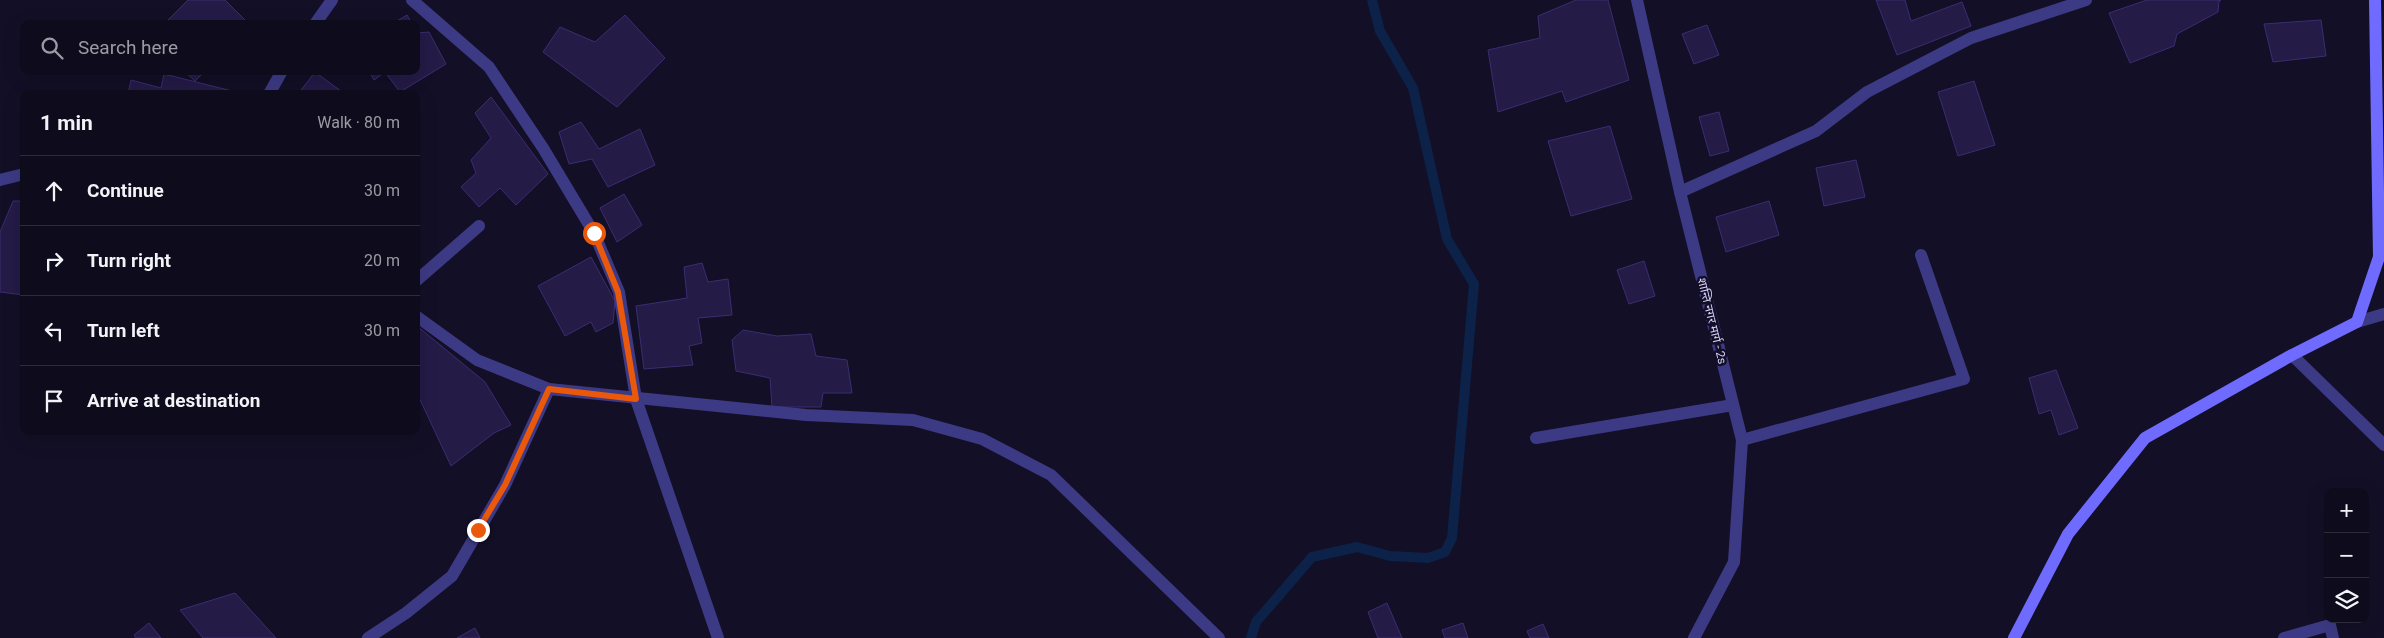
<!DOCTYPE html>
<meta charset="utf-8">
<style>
body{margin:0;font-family:Roboto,"Noto Sans Devanagari",sans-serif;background:#171425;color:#f1f3f6}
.controls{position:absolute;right:15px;bottom:15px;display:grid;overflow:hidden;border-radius:10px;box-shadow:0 5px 20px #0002}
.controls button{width:45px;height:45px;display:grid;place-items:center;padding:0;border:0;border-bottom:1px solid #2e2b3b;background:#0e0b1c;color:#f1f3f6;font:25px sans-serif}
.stop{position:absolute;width:15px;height:15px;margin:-11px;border:4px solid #ea580c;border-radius:50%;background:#fff}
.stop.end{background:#ea580c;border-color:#fff;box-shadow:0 1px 5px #0008}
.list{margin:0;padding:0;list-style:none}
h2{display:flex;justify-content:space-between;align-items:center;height:65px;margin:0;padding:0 20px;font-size:21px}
h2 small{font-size:16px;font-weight:400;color:#9b9ba3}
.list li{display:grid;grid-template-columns:32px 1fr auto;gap:15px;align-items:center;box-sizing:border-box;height:70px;padding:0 20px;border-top:1px solid #2e2b3b}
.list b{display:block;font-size:19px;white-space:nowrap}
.list em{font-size:16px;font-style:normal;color:#9b9ba3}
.icon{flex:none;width:28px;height:28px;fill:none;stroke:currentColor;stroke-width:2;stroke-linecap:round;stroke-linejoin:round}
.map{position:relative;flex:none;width:2384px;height:638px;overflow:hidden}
.search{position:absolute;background:#0e0b1c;box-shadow:0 5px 20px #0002;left:20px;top:20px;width:400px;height:55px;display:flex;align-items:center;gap:12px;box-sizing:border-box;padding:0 18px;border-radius:10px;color:#9b9ba3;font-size:19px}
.panel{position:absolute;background:#0e0b1c;box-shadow:0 5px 20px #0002;left:20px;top:90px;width:400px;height:345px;border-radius:10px}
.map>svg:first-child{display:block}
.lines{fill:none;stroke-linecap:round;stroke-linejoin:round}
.stream{stroke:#0c2248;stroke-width:10}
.building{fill:#241b47;stroke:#3b2d73}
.lane{stroke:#3d3a85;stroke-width:12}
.street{stroke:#3d3a85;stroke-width:12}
.secondary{stroke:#6f6bff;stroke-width:12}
.route{stroke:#ea580c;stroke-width:6}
.labels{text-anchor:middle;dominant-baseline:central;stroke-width:5;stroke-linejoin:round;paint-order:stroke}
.street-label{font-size:12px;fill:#d9d4ff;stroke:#130f26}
</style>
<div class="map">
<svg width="2384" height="638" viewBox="0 0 2384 638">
<rect width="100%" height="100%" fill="#130f26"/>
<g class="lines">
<path class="stream" d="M 1251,638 L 1256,622 L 1312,557 L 1357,547 L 1390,556 L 1428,558 L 1445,552 L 1452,538 L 1474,284 L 1447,239 L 1413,88 L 1380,31 L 1372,0"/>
</g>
<g class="building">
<path d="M 188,0 L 225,0 L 249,24 L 164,24 Z"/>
<path d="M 1576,0 L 1608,0 L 1629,80 L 1566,102 L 1562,91 L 1498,112 L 1488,50 L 1540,38 L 1538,16 Z"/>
<path d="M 1876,0 L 1905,0 L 1911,21 L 1962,2 L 1971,26 L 1897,55 Z"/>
<path d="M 2147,0 L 2221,0 L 2219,1 L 2218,12 L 2177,34 L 2174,46 L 2130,63 L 2109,13 Z"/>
<path d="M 407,15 L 412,24 L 392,24 Z"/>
<path d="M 625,15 L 665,58 L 617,107 L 543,52 L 560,27 L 595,42 Z"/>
<path d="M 2321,20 L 2326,56 L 2273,62 L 2264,24 Z"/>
<path d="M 1707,25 L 1719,55 L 1694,64 L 1682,34 Z"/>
<path d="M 416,32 L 417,33 L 429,32 L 446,64 L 400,92 L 385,72 L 374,80 L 369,71 L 416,71 Z"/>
<path d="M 184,71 L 205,71 L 195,81 Z"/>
<path d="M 315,72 L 345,94 L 298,94 Z"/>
<path d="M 164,74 L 236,92 L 236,94 L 128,94 L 131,80 L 161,88 Z"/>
<path d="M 1974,81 L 1995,145 L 1958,156 L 1938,92 Z"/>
<path d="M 491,97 L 548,174 L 516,205 L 500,188 L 479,207 L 461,187 L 476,173 L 471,160 L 491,138 L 475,113 Z"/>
<path d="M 1719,112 L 1729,151 L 1710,156 L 1699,117 Z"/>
<path d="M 581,122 L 599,149 L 640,129 L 655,165 L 608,187 L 592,159 L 569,164 L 559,132 Z"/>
<path d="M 1610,126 L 1632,199 L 1571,216 L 1548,141 Z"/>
<path d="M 1856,160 L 1865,197 L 1824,206 L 1816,168 Z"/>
<path d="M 624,194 L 642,225 L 617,242 L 600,208 Z"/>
<path d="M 13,201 L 24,201 L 24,295 L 0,292 L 0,232 Z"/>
<path d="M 1769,201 L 1779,235 L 1726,252 L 1716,217 Z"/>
<path d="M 591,257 L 615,301 L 613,323 L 596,332 L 591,322 L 565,336 L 538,286 Z"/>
<path d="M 1644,261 L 1655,296 L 1629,304 L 1617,270 Z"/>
<path d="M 702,263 L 708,282 L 728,279 L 732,315 L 698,318 L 702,343 L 689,346 L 693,365 L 644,369 L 636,306 L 687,298 L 684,267 Z"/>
<path d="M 416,325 L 485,382 L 511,425 L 494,433 L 451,466 L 416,391 Z"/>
<path d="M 743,330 L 777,336 L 811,334 L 816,356 L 847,360 L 852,393 L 823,393 L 821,407 L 772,407 L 770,378 L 736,371 L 732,340 Z"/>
<path d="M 2056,370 L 2078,428 L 2059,435 L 2051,410 L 2039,414 L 2029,378 Z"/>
<path d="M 235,593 L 276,638 L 203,638 L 180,610 Z"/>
<path d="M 1387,603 L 1402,638 L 1378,638 L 1368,612 Z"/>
<path d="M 149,623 L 161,638 L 136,638 L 134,635 Z"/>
<path d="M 1463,623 L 1468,638 L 1445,638 L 1442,630 Z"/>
<path d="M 1543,624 L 1549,638 L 1530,638 L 1527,631 Z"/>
<path d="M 475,628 L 480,638 L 457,638 Z"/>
</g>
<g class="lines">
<g class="lane">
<path d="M 412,0 L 489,67 L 543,148 L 594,233 L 619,292 L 636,399"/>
<path d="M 416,281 L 479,226"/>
<path d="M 2284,638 L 2330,625 L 2333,638"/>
</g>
<g class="street">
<path d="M 1637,0 L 1680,192 L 1742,440 L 1734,562 L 1694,638"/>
<path d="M 315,24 L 332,0"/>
<path d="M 269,94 L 282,71"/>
<path d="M 0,180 L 24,174"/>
<path d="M 1680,192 L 1816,131 L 1867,92 L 1971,38 L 2086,0"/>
<path d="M 416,316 L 477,360 L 549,389 L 806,415 L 913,420 L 982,439 L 1051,475 L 1219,638"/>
<path d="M 2357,322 L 2384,314"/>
<path d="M 2292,355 L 2384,445"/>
<path d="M 636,399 L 718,638"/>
<path d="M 1536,438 L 1733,405"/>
<path d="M 1742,440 L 1964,379 L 1921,255"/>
<path d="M 368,638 L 406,613 L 452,576 L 505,485 L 549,389"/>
</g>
<path class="secondary" d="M 2014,638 L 2068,534 L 2145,438 L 2292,355 L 2357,322 L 2379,257 L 2375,0"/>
</g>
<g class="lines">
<path class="route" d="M 478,530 L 505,485 L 549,389 L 636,399 L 618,292 L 594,233"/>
</g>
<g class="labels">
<g class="street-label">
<text transform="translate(1712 321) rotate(76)">शान्ति नगर मार्ग - 2s</text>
</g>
</g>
</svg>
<div class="controls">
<button>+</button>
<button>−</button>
<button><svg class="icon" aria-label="layers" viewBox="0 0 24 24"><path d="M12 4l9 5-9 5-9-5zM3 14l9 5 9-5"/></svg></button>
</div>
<div class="stop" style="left:594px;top:233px"></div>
<div class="stop end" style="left:478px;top:530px"></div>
<div class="search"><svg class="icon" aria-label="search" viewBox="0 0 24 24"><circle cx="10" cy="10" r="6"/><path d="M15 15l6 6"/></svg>Search here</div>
<section class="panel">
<h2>1 min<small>Walk · 80 m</small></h2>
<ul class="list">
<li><svg class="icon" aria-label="ahead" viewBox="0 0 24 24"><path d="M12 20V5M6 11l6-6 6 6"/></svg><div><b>Continue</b></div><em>30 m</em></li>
<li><svg class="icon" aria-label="right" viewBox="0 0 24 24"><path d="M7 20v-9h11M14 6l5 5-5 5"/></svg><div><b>Turn right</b></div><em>20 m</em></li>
<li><svg class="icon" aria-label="left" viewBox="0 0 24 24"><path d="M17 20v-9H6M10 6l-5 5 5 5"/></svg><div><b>Turn left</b></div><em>30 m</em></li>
<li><svg class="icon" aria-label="arrive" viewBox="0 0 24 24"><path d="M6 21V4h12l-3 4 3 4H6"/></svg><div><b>Arrive at destination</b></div></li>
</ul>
</section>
</div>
